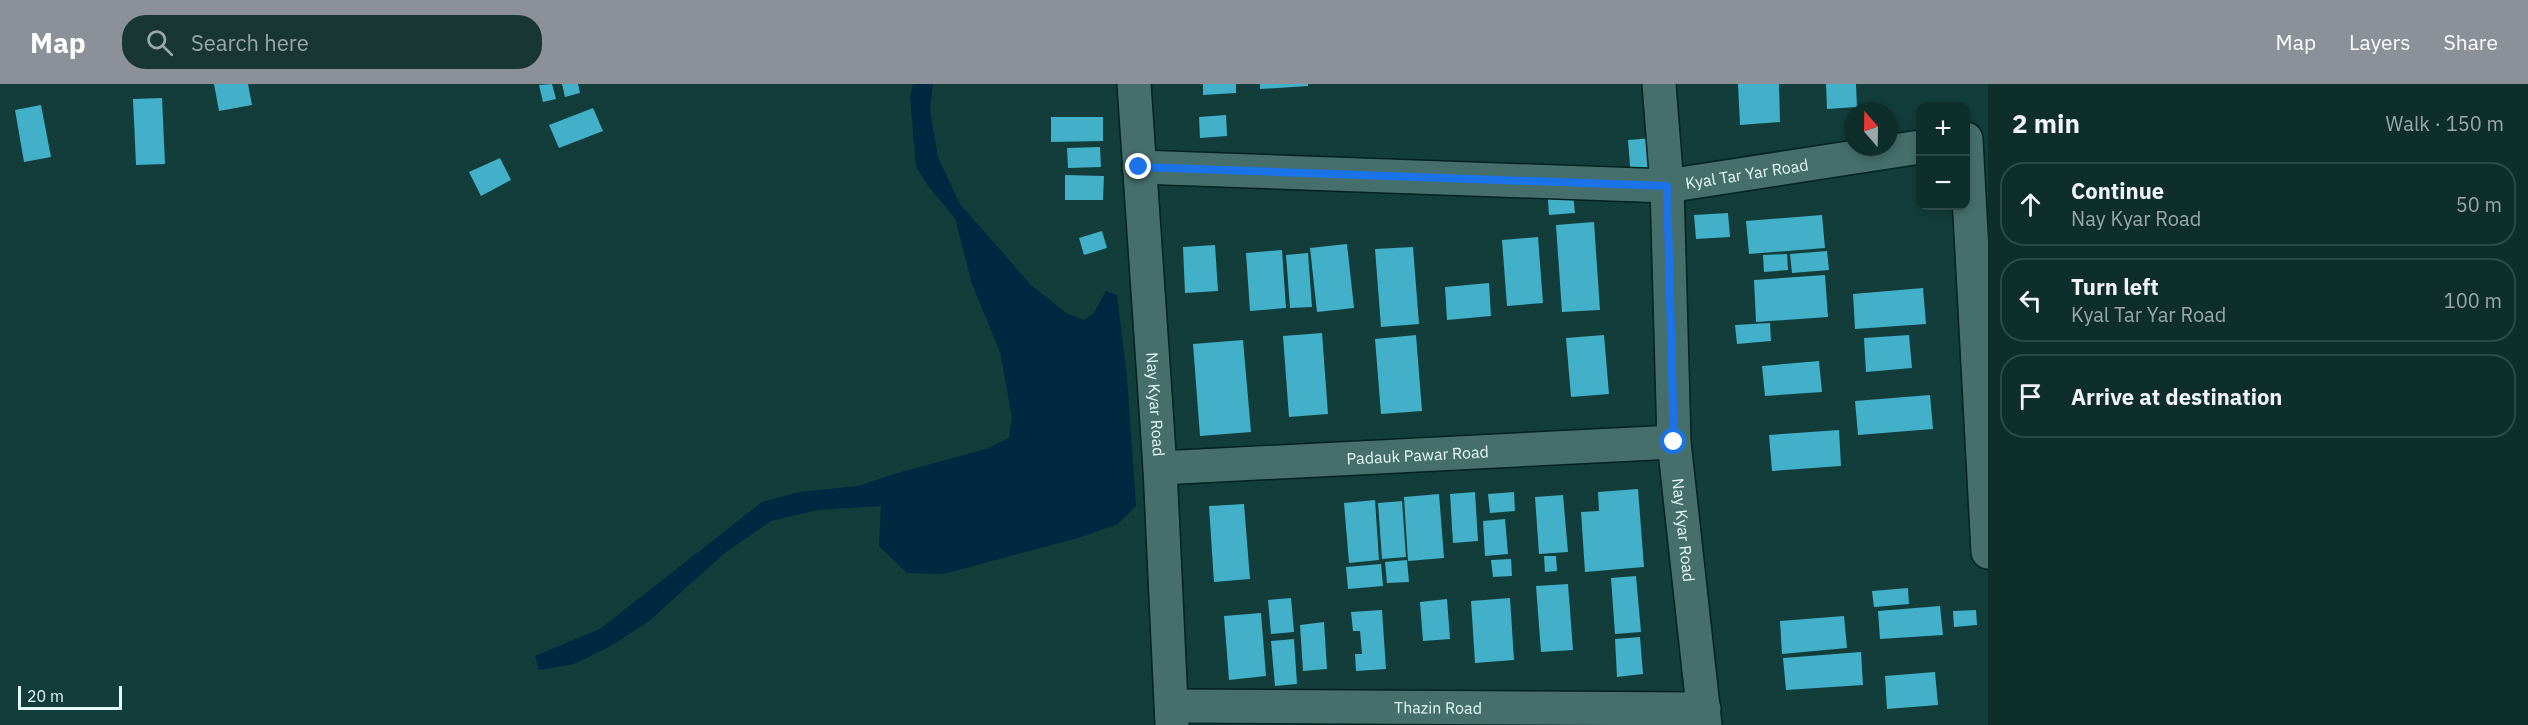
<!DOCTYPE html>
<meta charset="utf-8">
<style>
body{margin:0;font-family:"IBM Plex Sans",sans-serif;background:#173634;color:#f1f3f6}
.controls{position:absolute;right:18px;top:18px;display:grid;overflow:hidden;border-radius:12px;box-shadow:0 3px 9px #0003}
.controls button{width:54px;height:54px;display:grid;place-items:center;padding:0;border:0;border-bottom:2px solid #2e4a48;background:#0e2e2c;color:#f1f3f6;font:30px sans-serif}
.compass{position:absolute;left:1844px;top:18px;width:54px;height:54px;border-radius:50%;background:#0e2e2c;box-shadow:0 3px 9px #0003;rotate:340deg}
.scale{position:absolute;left:18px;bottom:15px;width:104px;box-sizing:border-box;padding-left:6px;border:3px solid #e4faf8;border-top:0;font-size:16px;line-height:21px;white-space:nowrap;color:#e4faf8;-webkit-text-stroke:4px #123d3a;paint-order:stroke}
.stop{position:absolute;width:18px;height:18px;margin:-14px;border:4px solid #1a73e8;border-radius:50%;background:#fff}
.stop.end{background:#1a73e8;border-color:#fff;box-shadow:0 2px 6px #0008}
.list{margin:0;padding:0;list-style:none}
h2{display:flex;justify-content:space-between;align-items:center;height:78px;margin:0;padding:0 24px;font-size:26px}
h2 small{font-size:20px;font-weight:400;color:#9ba8a9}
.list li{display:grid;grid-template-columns:39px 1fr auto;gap:18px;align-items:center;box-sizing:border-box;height:84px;margin:0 12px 12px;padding:0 12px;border:2px solid #2e4a48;border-radius:24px}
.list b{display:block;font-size:22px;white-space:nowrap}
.list p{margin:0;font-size:20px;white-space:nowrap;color:#9ba8a9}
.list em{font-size:20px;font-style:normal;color:#9ba8a9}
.icon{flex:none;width:33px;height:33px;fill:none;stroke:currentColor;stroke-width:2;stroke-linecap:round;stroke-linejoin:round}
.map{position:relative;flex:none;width:1988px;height:641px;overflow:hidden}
header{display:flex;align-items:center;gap:36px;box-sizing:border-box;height:84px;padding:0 30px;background:#8c9099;color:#fff}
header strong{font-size:28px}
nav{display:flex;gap:33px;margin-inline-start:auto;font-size:21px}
.search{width:420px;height:54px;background:#173634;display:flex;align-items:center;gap:15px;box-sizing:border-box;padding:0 21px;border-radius:24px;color:#9ba8a9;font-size:22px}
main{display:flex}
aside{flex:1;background:#0e2e2c}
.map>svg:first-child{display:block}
.water{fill:#002941}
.building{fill:#41b0c8}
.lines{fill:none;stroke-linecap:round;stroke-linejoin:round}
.street-casing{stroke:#022220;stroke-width:36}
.street{stroke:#466f6c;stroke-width:33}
.route{stroke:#1a73e8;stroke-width:8}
.labels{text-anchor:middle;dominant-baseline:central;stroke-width:6;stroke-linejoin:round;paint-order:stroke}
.street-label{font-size:16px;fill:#e4faf8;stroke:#123d3a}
</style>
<header>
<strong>Map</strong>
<div class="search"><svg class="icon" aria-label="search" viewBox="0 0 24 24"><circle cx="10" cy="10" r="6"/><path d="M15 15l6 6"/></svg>Search here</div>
<nav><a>Map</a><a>Layers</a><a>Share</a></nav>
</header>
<main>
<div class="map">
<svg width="1988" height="641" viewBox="0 0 1988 641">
<rect width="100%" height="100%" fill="#123d3a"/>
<path class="water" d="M 913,0 L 933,0 L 930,25 L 938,73 L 960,120 L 1031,201 L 1066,229 L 1084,236 L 1094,229 L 1106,207 L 1117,211 L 1127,293 L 1136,422 L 1118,440 L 1078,454 L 943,490 L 907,489 L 879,462 L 881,422 L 818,426 L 771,437 L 726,468 L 649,537 L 611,562 L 574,580 L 539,586 L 535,572 L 600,545 L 762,418 L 799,408 L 858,402 L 894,390 L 986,365 L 1009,354 L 1012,333 L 1000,268 L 972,200 L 955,134 L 929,103 L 916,83 L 910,13 Z"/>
<g class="building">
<path d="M 214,0 L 248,0 L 252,21 L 219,27 Z"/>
<path d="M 552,0 L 556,15 L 543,18 L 539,1 Z"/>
<path d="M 562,0 L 578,0 L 580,9 L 565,13 Z"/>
<path d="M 1203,0 L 1236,0 L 1236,9 L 1203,11 Z"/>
<path d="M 1260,0 L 1308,0 L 1308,2 L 1260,5 Z"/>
<path d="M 1738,0 L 1779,0 L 1780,38 L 1740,41 Z"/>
<path d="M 1826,0 L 1856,0 L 1857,23 L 1827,25 Z"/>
<path d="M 162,14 L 165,80 L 136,81 L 133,15 Z"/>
<path d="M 41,21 L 51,73 L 24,78 L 15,26 Z"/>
<path d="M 593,24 L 603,47 L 559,64 L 549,41 Z"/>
<path d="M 1226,31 L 1227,52 L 1200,54 L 1199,33 Z"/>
<path d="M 1051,33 L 1103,33 L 1103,57 L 1051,58 Z"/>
<path d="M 1653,54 L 1656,93 L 1631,95 L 1628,56 Z"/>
<path d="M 1100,63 L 1101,83 L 1068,84 L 1067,64 Z"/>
<path d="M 500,74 L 511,96 L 481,112 L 469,88 Z"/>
<path d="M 1065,91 L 1104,92 L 1103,116 L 1065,116 Z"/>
<path d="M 1572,101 L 1575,129 L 1549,131 L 1547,103 Z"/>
<path d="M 1728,129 L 1730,153 L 1696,155 L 1694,131 Z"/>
<path d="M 1822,131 L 1825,164 L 1749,170 L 1746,137 Z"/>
<path d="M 1594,138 L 1600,226 L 1562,228 L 1556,141 Z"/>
<path d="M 1102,147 L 1107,164 L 1084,171 L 1079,154 Z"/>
<path d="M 1538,153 L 1543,219 L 1507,222 L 1502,156 Z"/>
<path d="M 1347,160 L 1354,224 L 1317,228 L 1310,164 Z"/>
<path d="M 1215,161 L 1218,207 L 1185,209 L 1183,163 Z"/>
<path d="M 1413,163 L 1419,240 L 1381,243 L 1375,165 Z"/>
<path d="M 1282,166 L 1286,224 L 1250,227 L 1246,169 Z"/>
<path d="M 1827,167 L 1829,186 L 1792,189 L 1790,170 Z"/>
<path d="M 1308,169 L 1312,223 L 1290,224 L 1286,171 Z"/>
<path d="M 1787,170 L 1788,186 L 1764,188 L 1763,171 Z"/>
<path d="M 1825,191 L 1828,233 L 1756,238 L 1754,196 Z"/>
<path d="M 1489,199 L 1491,232 L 1447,236 L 1445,203 Z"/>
<path d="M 1923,204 L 1926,240 L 1855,245 L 1853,210 Z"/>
<path d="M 1770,239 L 1771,257 L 1737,260 L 1735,241 Z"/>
<path d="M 1322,249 L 1328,330 L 1289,333 L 1283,252 Z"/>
<path d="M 1416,251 L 1422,327 L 1381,330 L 1375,255 Z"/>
<path d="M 1604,251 L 1609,310 L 1571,313 L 1566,254 Z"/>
<path d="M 1909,251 L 1912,284 L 1866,288 L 1864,254 Z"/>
<path d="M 1243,256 L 1251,348 L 1200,352 L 1193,260 Z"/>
<path d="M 1819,277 L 1822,308 L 1765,312 L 1762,282 Z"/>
<path d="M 1930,311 L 1933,345 L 1858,351 L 1855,317 Z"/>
<path d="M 1839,346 L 1841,382 L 1772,387 L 1769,351 Z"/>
<path d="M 1638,405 L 1644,483 L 1585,488 L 1581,428 L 1599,427 L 1598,408 Z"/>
<path d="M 1475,408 L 1478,457 L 1453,459 L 1450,410 Z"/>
<path d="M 1514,408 L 1515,427 L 1490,429 L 1488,410 Z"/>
<path d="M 1439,410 L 1444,474 L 1408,477 L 1404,413 Z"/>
<path d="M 1563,411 L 1568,468 L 1539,470 L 1535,413 Z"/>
<path d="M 1375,416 L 1379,476 L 1349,479 L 1344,419 Z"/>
<path d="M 1402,417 L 1406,473 L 1382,475 L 1378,419 Z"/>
<path d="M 1244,420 L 1250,495 L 1214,498 L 1209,422 Z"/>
<path d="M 1505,435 L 1508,470 L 1485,472 L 1483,437 Z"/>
<path d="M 1544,472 L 1556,472 L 1557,487 L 1545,488 Z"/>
<path d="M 1511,475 L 1512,492 L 1493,493 L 1491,476 Z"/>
<path d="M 1407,476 L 1409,498 L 1387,499 L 1385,478 Z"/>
<path d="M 1381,480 L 1383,502 L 1348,505 L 1346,483 Z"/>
<path d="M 1636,492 L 1641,548 L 1615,550 L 1611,494 Z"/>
<path d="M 1568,500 L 1573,566 L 1541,568 L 1536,502 Z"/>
<path d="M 1908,504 L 1909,520 L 1874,523 L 1872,507 Z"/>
<path d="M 1291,514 L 1294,548 L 1271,550 L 1268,516 Z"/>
<path d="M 1510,514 L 1514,576 L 1475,579 L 1471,517 Z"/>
<path d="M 1447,515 L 1450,555 L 1423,557 L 1420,518 Z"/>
<path d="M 1940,522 L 1943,551 L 1880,555 L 1878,527 Z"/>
<path d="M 1382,526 L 1386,585 L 1356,587 L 1355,570 L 1362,570 L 1360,547 L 1353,547 L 1351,528 Z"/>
<path d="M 1976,526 L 1977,541 L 1954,543 L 1953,527 Z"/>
<path d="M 1261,529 L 1266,592 L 1229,596 L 1224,532 Z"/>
<path d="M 1844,532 L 1847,564 L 1782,570 L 1780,537 Z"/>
<path d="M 1324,538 L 1327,585 L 1303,587 L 1300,541 Z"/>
<path d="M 1640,553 L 1643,590 L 1617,593 L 1615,555 Z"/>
<path d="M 1294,555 L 1297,600 L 1275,602 L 1271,557 Z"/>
<path d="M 1861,568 L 1863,601 L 1786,606 L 1783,574 Z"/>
<path d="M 1935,588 L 1938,621 L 1887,625 L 1885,592 Z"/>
</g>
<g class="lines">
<defs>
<g id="street">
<path id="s1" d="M 1134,0 L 1160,384 L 1172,641"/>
<path id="s2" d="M 1659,0 L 1667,102 L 1674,358 L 1705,641"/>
<path d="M 1966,55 L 1988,468"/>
<path id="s3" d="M 1139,83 L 1667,102 L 1920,63"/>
<path id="s4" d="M 1160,384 L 1674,358"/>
<path id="s5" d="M 1172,622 L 1704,625"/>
</g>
</defs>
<use href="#street" class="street-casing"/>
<use href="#street" class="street"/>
</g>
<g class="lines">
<path class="route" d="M 1139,83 L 1667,102 L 1674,358"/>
</g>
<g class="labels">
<g class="street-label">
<text stroke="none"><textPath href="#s3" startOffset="609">Kyal Tar Yar Road</textPath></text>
<text stroke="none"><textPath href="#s1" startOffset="321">Nay Kyar Road</textPath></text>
<text stroke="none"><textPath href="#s4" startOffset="258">Padauk Pawar Road</textPath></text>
<text stroke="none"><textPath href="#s2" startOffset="447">Nay Kyar Road</textPath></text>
<text stroke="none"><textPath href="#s5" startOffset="266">Thazin Road</textPath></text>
</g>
</g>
</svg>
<div class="controls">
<button>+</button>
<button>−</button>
</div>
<svg class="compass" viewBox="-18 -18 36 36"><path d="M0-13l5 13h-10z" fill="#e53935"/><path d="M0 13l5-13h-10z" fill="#9ba8a9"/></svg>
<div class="scale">20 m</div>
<div class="stop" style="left:1674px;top:358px"></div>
<div class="stop end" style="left:1139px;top:83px"></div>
</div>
<aside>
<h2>2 min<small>Walk · 150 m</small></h2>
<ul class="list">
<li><svg class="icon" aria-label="ahead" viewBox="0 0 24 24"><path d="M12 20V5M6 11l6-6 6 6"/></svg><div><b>Continue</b><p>Nay Kyar Road</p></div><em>50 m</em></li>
<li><svg class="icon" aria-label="left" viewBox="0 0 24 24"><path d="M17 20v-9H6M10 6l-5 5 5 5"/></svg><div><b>Turn left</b><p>Kyal Tar Yar Road</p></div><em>100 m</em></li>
<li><svg class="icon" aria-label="arrive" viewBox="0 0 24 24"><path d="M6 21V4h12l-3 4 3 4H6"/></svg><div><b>Arrive at destination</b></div></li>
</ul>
</aside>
</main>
